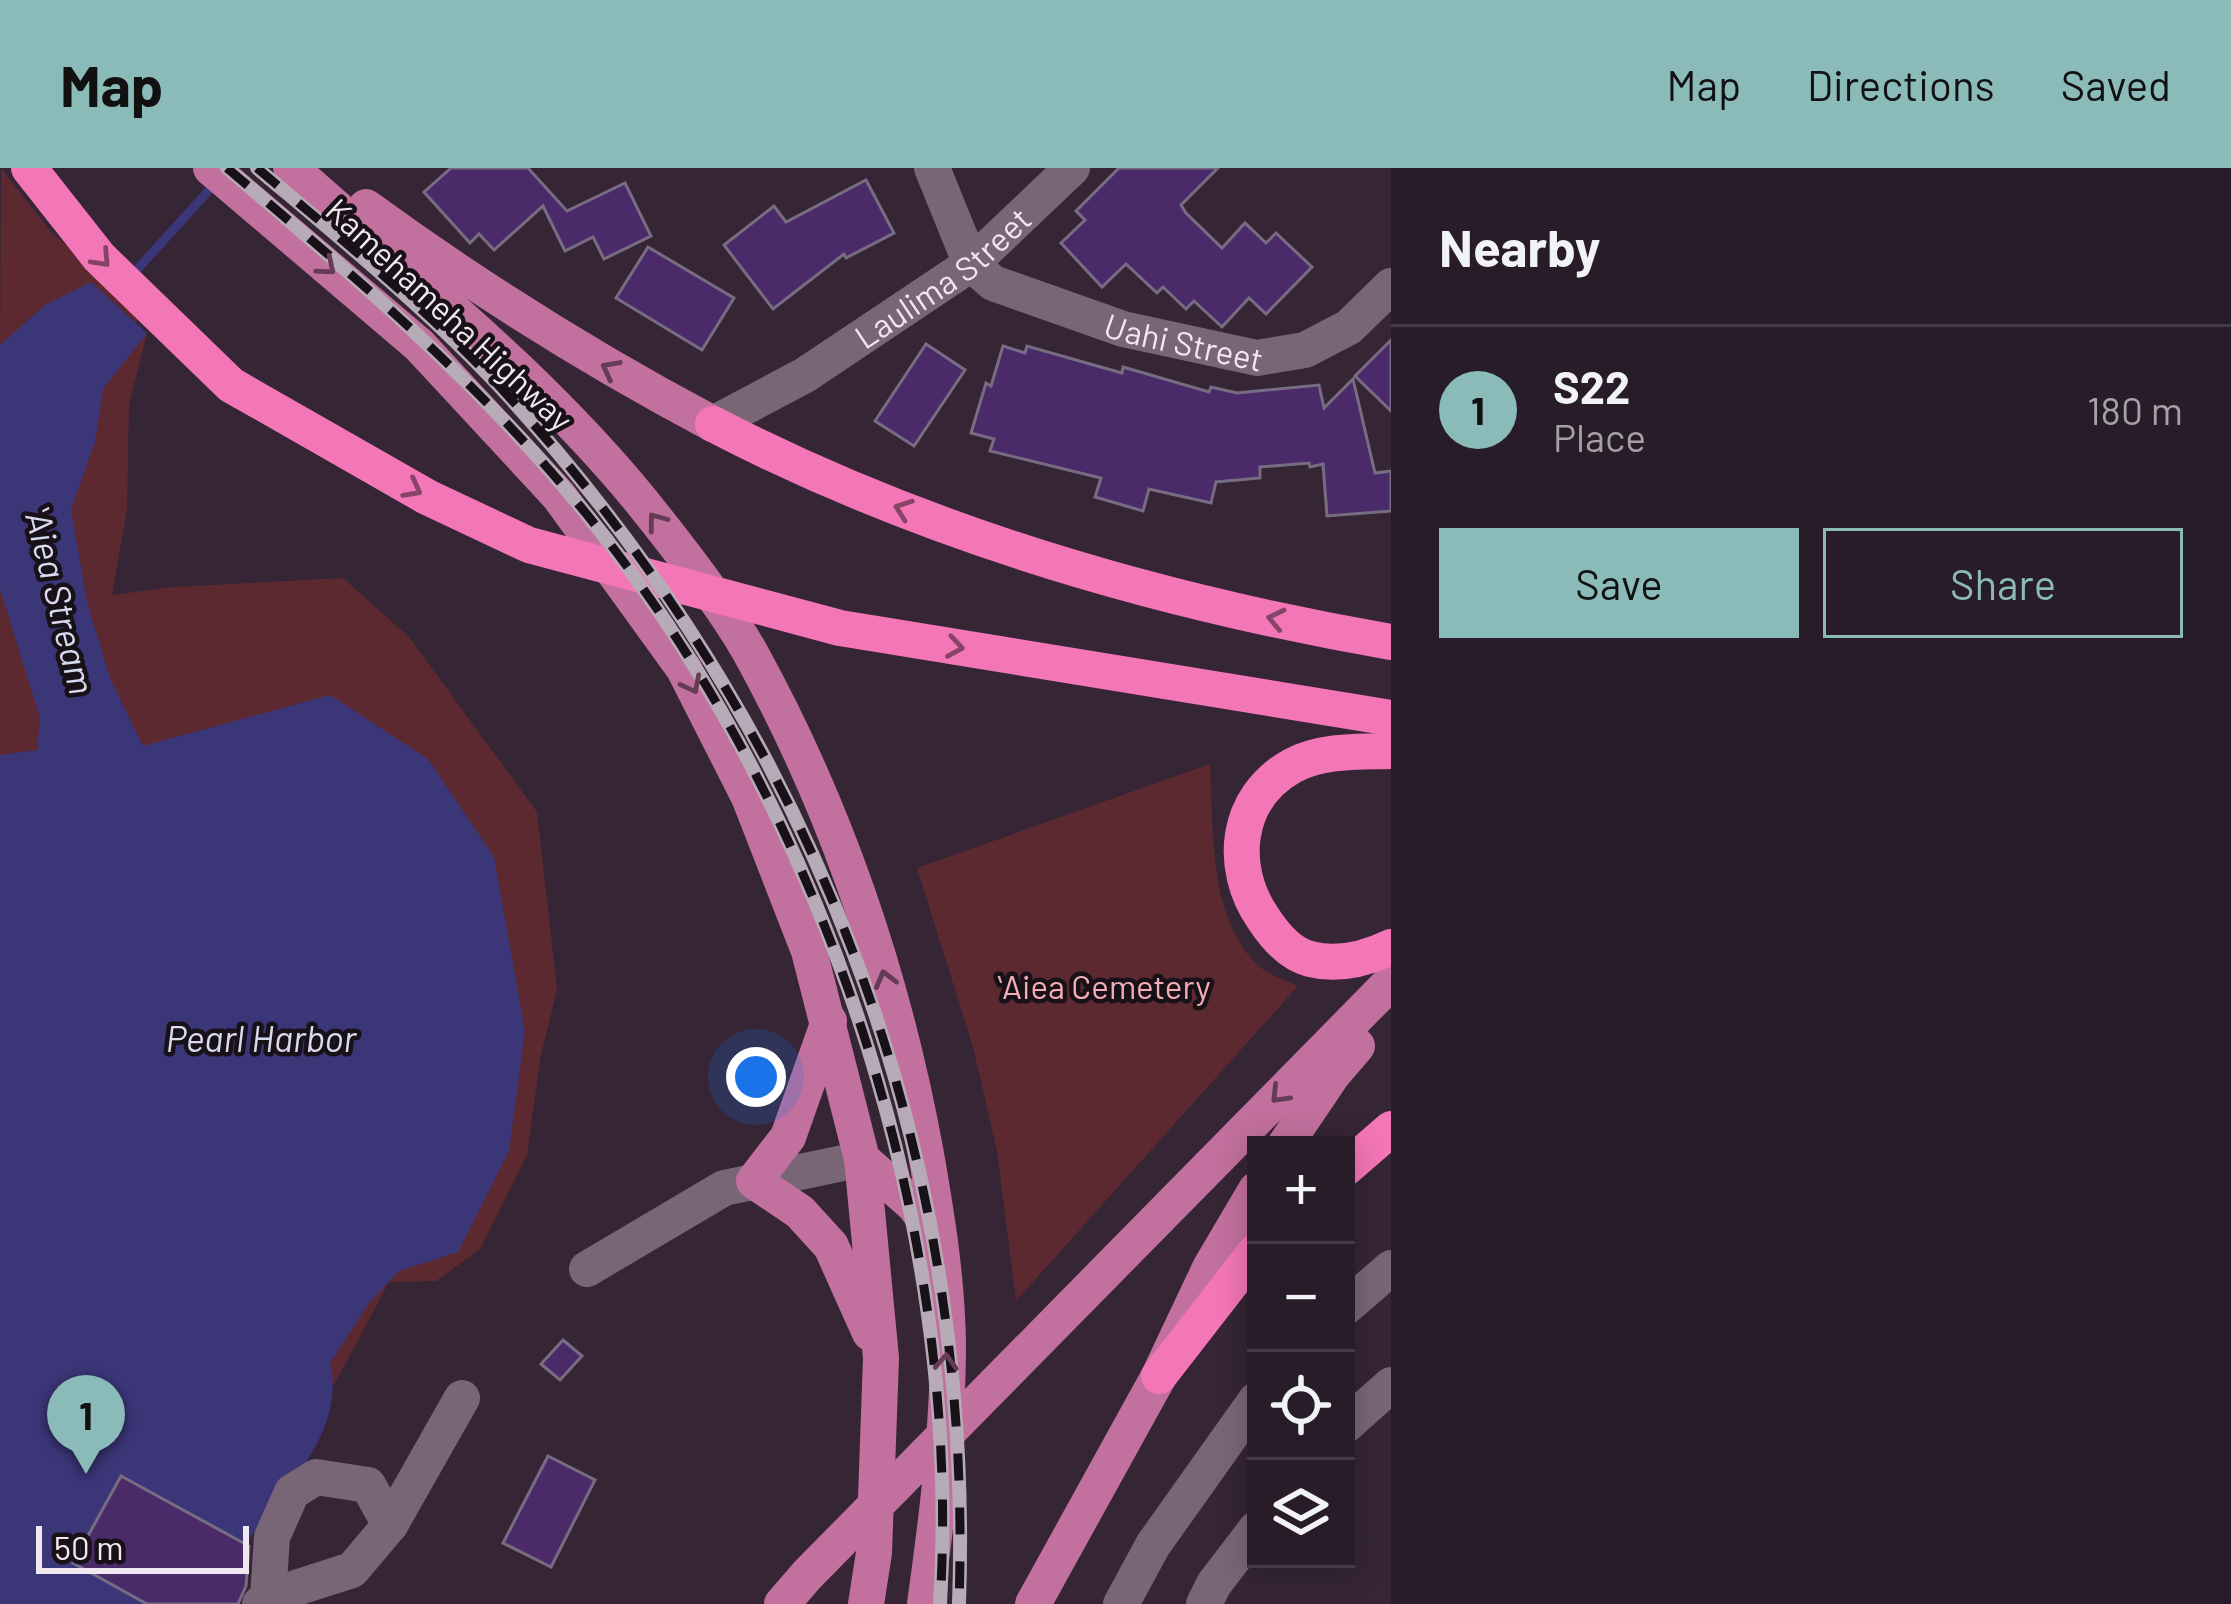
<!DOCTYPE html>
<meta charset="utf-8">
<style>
body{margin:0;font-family:Barlow,sans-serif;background:#342934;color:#f1f3f6}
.controls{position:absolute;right:36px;bottom:36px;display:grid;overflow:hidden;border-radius:0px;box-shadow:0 6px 30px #0003}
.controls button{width:108px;height:108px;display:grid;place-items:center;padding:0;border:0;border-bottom:3px solid #443a45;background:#281c28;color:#f1f3f6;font:60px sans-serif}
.scale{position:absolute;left:36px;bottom:30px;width:213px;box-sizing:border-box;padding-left:12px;border:6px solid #f1e7f1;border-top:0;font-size:33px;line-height:42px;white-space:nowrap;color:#f1e7f1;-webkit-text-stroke:9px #181118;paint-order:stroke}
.you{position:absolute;left:756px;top:909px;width:42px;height:42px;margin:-30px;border:9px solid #fff;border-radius:50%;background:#1a73e8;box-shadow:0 0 0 18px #1a73e833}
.badge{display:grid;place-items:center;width:78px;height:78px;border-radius:50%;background:#8bbbb9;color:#111;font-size:39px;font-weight:700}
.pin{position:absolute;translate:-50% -99px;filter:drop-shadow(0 3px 6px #0008)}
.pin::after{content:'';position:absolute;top:63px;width:42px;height:36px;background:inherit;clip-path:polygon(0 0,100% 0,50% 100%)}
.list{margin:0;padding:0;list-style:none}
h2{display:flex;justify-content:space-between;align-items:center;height:156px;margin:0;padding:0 48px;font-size:51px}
h2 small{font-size:39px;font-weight:400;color:#a5a1a8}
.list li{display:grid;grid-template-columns:78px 1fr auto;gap:36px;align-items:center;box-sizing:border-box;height:168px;padding:0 48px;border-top:3px solid #443a45}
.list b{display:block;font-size:45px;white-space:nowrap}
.list p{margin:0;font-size:39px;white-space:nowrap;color:#a5a1a8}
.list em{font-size:39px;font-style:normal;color:#a5a1a8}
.actions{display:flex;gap:24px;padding:36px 48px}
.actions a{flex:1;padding:27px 0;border:3px solid #8bbbb9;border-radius:0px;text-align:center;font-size:42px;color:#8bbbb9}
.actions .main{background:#8bbbb9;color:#111}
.icon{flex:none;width:66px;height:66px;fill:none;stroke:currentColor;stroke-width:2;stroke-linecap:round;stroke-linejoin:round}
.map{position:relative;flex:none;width:1391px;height:1436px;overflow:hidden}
header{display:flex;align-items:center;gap:72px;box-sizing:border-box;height:168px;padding:0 60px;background:#8bbbb9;color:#111}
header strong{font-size:57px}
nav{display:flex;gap:66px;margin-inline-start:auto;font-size:42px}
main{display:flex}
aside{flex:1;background:#281c28}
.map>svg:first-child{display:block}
.green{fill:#5d2931}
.water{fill:#3b3678}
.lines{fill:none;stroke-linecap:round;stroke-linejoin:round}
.stream{stroke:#3b3678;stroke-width:9}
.building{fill:#4b2a6a;stroke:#776d83;stroke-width:3}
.minor{stroke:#786677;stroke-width:36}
.major{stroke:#c2709d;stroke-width:36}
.highway{stroke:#f376b6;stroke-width:36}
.rail-casing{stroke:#b7abb7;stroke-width:14}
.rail{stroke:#181118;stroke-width:9;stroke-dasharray:27;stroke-linecap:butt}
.oneway{stroke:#864467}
.oneway2{stroke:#643c54}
.labels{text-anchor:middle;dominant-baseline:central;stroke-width:9;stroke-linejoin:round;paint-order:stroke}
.street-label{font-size:33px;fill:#f1e7f1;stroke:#181118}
.park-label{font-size:33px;fill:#f4adb4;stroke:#181118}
.water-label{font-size:36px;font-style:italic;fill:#d8daee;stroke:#181118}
</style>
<header>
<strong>Map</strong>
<nav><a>Map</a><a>Directions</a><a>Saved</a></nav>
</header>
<main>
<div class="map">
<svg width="1391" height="1436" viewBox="0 0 1391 1436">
<rect width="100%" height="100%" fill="#352535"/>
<g class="green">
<path d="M 1,0 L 51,64 L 145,145 L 129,160 L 0,211 Z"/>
<path d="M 147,165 L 129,237 L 127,342 L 112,427 L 174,419 L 343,410 L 409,469 L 537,644 L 557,821 L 540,892 L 527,987 L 480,1081 L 436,1113 L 389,1114 L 335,1215 L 313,1224 L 160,621 L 103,542 L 53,275 L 118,173 Z"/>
<path d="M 0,393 L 72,615 L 0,612 Z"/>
<path d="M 1210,596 C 1214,661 1207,757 1264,802 C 1274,809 1287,813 1298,818 L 1016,1133 L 997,983 L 973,879 L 917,700 Z"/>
</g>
<path class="water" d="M 91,114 L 147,165 L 103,221 L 95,274 L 71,341 L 87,434 L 110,510 L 143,578 L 330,527 L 428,591 L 494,689 L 525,863 L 509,983 L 458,1084 L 399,1103 L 369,1135 L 330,1195 C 346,1260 288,1319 252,1367 C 236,1389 221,1413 205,1436 L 0,1436 L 0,587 L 37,582 L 40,550 L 0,421 L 0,177 L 45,137 Z"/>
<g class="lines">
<path class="stream" d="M 132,107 L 213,18"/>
</g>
<g class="building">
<path d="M 451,0 L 528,0 L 567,43 L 625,15 L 651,68 L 604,91 L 593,69 L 565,83 L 543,38 L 494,82 L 479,66 L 470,75 L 424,24 Z"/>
<path d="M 1119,0 L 1218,0 L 1181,37 L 1186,45 L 1222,80 L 1245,55 L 1266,75 L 1276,65 L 1312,99 L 1266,146 L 1249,130 L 1222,159 L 1194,133 L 1186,141 L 1163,119 L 1157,125 L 1126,96 L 1102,119 L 1061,75 L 1085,52 L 1076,43 Z"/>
<path d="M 866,12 L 894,65 L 846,90 L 844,86 L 773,141 L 724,77 L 774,38 L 786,54 Z"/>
<path d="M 648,79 L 734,130 L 702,182 L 616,130 Z"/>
<path d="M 1391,172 L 1391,243 L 1355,208 Z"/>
<path d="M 926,176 L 965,202 L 914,278 L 875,253 Z"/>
<path d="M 1003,178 L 1025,185 L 1027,178 L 1122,205 L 1123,199 L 1209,224 L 1211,219 L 1237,225 L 1319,217 L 1324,240 L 1353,211 L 1375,305 L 1391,303 L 1391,343 L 1327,348 L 1323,296 L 1310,299 L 1309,295 L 1260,299 L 1260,310 L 1216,314 L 1211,335 L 1149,321 L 1143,343 L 1095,329 L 1101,310 L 990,283 L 994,271 L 971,265 L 986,215 L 991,218 Z"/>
<path d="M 563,1172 L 582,1188 L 560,1212 L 541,1196 Z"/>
<path d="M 548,1288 L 595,1312 L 551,1399 L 503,1375 Z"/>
<path d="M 121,1308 L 249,1378 L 246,1418 L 238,1436 L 147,1436 L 73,1395 Z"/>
</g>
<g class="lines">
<g class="minor">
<path id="s1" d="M 932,0 L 971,96 L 993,115 L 1123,161 L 1257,190 L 1305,182 L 1349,159 L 1391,118"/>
<path id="s2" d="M 713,256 L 805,207 L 971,96 L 1072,0"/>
<path d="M 587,1101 L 724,1020 L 862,991"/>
<path d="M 1346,1139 L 1391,1100"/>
<path d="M 1346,1257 L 1391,1217"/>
<path d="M 268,1429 L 272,1369 L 292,1324 L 316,1309 L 368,1317 L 390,1357"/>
<path d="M 260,1436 L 268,1429 L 352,1402 L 390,1357 L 462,1230"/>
<path d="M 1121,1436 L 1153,1377 L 1256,1232"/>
<path d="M 1204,1436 L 1214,1416 L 1256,1361"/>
</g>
<g class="major">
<path d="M 211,0 L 419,177 L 559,328 L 684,501 L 749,629 L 809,783 L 862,991 L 881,1190 L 874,1385 L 866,1436"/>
<path d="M 291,0 C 414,110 547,214 650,344 C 682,384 725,440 750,484 C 836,640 894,811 926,986 C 937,1049 947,1111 948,1175 C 948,1262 937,1350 925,1436"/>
<path d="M 366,39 C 480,122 588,190 713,256"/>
<path d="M 829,853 L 788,969 L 754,1013 L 800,1044 L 831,1078 L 870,1165"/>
<path d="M 1285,977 L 1333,906 L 1357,878"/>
<path d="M 862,991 L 915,1038 L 937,1070"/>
<path d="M 782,1436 L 807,1407 L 1391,814"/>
<path d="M 1033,1436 L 1159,1208 L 1210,1100 L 1256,1022"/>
</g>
<g class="highway">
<path d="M 29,0 L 99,89 L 231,217 L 427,329 L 529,377 L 840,460 L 1391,550"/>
<path d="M 713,256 C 925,366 1156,433 1391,474"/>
<path d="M 1391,583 C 1358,584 1321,582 1292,598 C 1235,630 1228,699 1263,750 C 1274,767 1290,786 1310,791 C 1338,798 1366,791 1391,779"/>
<path d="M 1346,1000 L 1391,961"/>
<path d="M 1159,1208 L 1256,1083"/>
</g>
<defs>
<g id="rail">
<path d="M 227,0 C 350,104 471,207 575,332 C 820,626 964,1053 940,1436"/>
<path d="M 257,0 C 340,70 426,140 500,219 C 811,556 975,977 959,1436"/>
</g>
</defs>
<use href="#rail" class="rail-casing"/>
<use href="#rail" class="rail"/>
</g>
<defs><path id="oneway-chevron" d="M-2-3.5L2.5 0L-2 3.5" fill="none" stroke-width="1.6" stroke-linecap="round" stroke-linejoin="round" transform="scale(3)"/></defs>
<g class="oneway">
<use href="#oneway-chevron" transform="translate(102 91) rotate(47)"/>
<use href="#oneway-chevron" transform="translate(413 321) rotate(28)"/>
<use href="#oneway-chevron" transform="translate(903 341) rotate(-160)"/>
<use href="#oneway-chevron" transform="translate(1276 451) rotate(-168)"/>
<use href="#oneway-chevron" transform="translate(955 479) rotate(9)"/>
</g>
<g class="oneway2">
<use href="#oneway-chevron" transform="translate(327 99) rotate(40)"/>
<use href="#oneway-chevron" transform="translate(610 201) rotate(-152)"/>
<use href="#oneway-chevron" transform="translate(656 353) rotate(-127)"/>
<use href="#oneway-chevron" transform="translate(692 517) rotate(63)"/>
<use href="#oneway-chevron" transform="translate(885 811) rotate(-105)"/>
<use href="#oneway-chevron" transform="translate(1279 927) rotate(134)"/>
<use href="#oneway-chevron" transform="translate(946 1194) rotate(-87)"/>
</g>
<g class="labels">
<g class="street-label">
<text stroke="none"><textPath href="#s2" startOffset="273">Laulima Street</textPath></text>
<text transform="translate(450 146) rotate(43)">Kamehameha Highway</text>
<text stroke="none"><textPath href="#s1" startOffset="333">Uahi Street</textPath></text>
</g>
<g class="park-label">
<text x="1104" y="818">ʻAiea Cemetery</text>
</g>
<g class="water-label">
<text transform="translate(61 432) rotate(76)">ʻAiea Stream</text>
<text x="261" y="869">Pearl Harbor</text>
</g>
</g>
</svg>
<div class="controls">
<button>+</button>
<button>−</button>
<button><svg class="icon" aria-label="locate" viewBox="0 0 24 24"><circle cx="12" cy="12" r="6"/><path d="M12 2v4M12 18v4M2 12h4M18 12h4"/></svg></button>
<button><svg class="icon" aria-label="layers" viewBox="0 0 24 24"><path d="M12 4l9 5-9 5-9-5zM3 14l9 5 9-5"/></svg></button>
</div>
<div class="scale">50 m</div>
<div class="you"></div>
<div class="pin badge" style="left:86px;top:1306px">1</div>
</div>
<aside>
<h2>Nearby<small></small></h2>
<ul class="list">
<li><span class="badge">1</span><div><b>S22</b><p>Place</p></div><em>180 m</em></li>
</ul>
<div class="actions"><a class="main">Save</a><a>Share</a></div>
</aside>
</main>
